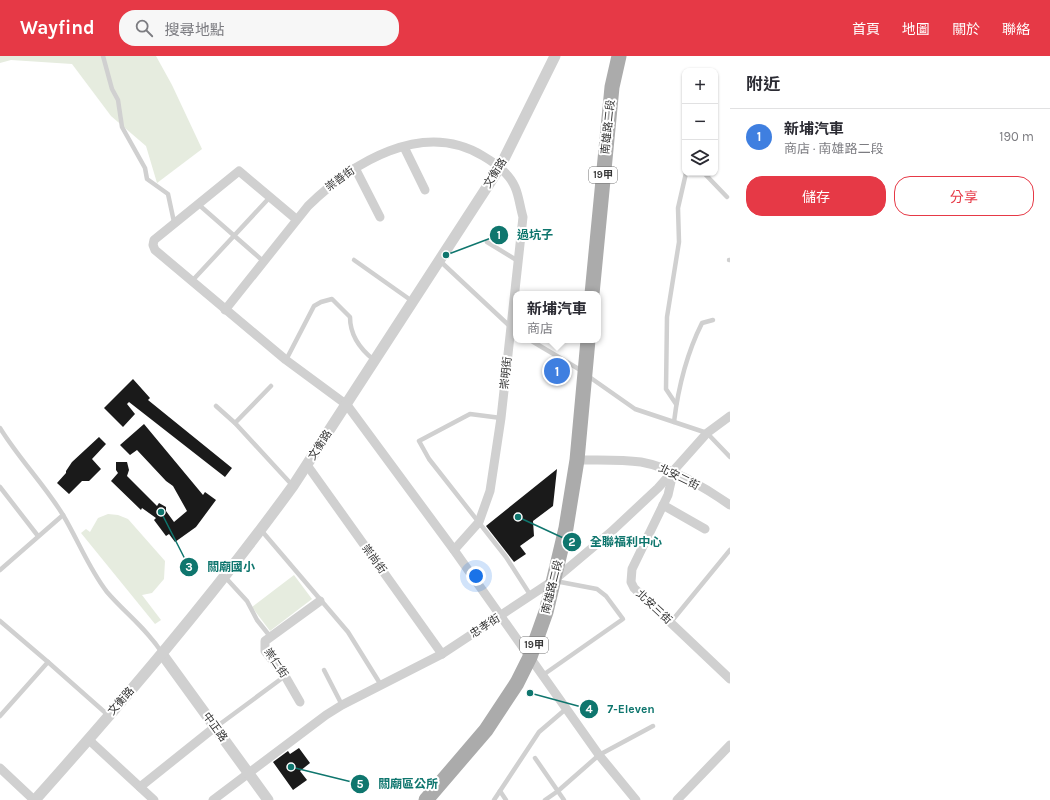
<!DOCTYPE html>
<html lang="zh-TW">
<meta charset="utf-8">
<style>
body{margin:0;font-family:Karla,"Noto Sans TC",sans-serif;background:#f7f7f7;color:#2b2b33}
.controls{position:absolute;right:12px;top:12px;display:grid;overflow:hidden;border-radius:8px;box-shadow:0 1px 3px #0004}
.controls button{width:36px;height:36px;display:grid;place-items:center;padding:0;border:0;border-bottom:1px solid #e1e1e2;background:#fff;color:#2b2b33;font:20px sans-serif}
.you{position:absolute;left:476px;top:520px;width:14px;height:14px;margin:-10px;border:3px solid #fff;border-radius:50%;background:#1a73e8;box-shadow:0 0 0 6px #1a73e833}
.badge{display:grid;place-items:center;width:26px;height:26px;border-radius:50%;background:#e63946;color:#fff;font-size:13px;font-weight:700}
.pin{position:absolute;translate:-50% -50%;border:2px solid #fff;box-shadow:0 1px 4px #0006}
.popup{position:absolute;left:513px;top:235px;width:88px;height:52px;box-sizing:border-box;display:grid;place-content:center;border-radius:8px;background:#fff;filter:drop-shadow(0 1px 3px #0005);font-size:13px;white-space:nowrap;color:#7c7c81}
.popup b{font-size:15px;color:#2b2b33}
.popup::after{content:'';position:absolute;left:50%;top:100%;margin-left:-8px;border:8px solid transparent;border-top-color:#fff}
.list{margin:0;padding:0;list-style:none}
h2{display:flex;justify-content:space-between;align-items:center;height:52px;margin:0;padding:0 16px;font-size:17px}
h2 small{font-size:13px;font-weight:400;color:#7c7c81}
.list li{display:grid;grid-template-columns:26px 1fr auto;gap:12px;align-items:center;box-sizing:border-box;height:56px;padding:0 16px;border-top:1px solid #e1e1e2}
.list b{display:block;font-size:15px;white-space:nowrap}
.list p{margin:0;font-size:13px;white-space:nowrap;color:#7c7c81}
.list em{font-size:13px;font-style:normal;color:#7c7c81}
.actions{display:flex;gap:8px;padding:12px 16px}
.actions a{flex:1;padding:9px 0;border:1px solid #e63946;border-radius:16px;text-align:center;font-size:14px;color:#e63946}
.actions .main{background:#e63946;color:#fff}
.icon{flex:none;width:22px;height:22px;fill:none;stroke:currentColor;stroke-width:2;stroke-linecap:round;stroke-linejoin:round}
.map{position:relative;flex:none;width:730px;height:744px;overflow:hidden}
header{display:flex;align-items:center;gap:24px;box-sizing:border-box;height:56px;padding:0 20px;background:#e63946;color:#fff}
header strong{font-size:19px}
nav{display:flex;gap:22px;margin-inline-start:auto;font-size:14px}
.search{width:280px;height:36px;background:#f7f7f7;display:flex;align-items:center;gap:10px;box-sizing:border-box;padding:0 14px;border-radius:16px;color:#7c7c81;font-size:15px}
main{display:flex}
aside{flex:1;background:#fff}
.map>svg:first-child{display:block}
.green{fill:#e6ecdf}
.building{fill:#1a1a1a}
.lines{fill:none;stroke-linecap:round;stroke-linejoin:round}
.service{stroke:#d0d0d0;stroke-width:4.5}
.minor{stroke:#d0d0d0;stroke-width:9}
.tertiary{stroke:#d0d0d0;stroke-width:11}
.primary{stroke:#ababab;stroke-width:15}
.labels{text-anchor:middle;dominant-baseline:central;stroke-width:4;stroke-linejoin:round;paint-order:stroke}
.shield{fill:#fff;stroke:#707070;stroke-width:1}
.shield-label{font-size:10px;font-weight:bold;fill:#333}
.street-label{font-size:11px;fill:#333;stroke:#fff}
.leader{fill:none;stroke:#0f766e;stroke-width:1.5}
.callout-dot{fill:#0f766e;stroke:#fff;stroke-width:1.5}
.mark-label{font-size:12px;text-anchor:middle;font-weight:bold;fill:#fff}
.callout-label{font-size:12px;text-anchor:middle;font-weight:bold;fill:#0f766e;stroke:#fff;stroke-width:4;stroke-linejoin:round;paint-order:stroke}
</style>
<header>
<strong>Wayfind</strong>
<div class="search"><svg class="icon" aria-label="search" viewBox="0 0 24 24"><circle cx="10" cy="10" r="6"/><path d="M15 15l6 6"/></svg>搜尋地點</div>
<nav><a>首頁</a><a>地圖</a><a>關於</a><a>聯絡</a></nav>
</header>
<main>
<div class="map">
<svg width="730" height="744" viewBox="0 0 730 744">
<rect width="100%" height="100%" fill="#fff"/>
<g class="green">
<path d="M 0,0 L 156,0 L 172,29 L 202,93 L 157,127 L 146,90 L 111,60 L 72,8 L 11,4 L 0,7 Z"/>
<path d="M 108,458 L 118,459 L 128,463 L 165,505 L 164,523 L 152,537 L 142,539 L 161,564 L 155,568 L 81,477 L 86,473 L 90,476 L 98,462 Z"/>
<path d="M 294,519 L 312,543 L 270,575 L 252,551 Z"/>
</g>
<g class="building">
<path d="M 133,323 L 150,342 L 148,344 L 232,412 L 225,421 L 129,346 L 127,348 L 135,358 L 123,371 L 104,352 Z"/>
<path d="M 144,368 L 203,439 L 205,436 L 216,444 L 196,471 L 175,486 L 169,478 L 166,480 L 154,464 L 156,462 L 142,452 L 141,454 L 111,425 L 118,417 L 116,414 L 116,406 L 127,406 L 129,414 L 127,420 L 157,450 L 159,447 L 166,451 L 166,455 L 174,466 L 187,455 L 173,430 L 166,425 L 137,394 L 130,399 L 120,389 Z"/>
<path d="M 99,381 L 106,388 L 92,403 L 101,413 L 89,425 L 82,425 L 69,438 L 57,427 L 66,417 L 66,415 L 72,406 Z"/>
<path d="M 557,413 L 553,450 L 533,465 L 534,480 L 520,490 L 526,498 L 514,506 L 486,470 Z"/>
<path d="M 299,692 L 310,707 L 300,715 L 307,724 L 293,734 L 273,706 L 288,695 L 290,698 Z"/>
</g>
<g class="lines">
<g class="service">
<path d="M 103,0 L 112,33 L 118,44 L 122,71 L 145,112 L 147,123 L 168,138 L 174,166"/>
<path d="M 704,117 L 727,141"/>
<path d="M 198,148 L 263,205"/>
<path d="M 487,186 L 518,205"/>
<path d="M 354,204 L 412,245"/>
<path d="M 729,204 L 730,204"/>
<path d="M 440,205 L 516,276"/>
<path d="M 192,225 L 271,140"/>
<path d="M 530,284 L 582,315"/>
<path d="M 286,304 L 314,250 L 321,246 L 332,243 L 350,261 C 350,279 360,293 374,304"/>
<path d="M 588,320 L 635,353 L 707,377 L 730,401"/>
<path d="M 676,348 L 666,333 L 667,261 L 679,186 L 678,152 L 686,117"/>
<path d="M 216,350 L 235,367 L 293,430"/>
<path d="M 501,362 L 470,358 L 419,385 L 429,403 L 506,501 L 531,540"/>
<path d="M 674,366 C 678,333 687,297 702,267 L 713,264"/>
<path d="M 235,367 L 271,330"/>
<path d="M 0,372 C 19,403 44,428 63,459 C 78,484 89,513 107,536 C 125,557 147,573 162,597"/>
<path d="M 0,431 L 38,480"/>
<path d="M 261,474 L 348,576 L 381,629"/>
<path d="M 0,514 L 63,459"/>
<path d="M 225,521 L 247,545 L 257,564 L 269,579"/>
<path d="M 0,565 L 48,606"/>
<path d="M 671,566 L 730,494"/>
<path d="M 324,614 L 342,649"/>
<path d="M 543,619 L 623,563 L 606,540 L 597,533 L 555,525"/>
<path d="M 0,660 L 48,606 L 109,660"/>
<path d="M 216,671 L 285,620"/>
<path d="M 535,702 L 564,744"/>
<path d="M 500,735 L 506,744"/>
<path d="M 494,744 L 539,676 L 567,652"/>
<path d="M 545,744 L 558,735 L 599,699 L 653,670"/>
</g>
<g class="minor">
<path d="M 404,91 L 425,134"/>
<path d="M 355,112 L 380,161"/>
<path d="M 296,163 L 239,115 L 154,184 L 153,189 L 155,194 L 286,304 L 347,349 L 454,494 L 599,699 L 636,744"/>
<path d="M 225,254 L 308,150 C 352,107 422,63 483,100 C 495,107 509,117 515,131 C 519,140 520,151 523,161 L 501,362 L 490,435 L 479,466 L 454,494"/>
<path d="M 577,404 C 598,404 620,403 641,406 C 670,411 706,432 730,449"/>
<path d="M 307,409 L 442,598"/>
<path d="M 673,417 L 668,439 L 632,513 L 631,526 L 634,532 L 730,623"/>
<path d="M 663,449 L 705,473"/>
<path d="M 300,646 L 285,620 L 265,595 L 265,585 L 320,545"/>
<path d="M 89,684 L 154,744"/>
<path d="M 0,712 L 34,744"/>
<path d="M 140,731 L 215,671"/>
<path d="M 213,744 L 326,659 L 342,649 L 442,598 L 554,524 L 611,476 L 658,432 L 707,377 L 730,360"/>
<path d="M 677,744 L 730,689"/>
</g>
<g class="tertiary">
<path d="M 162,598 L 268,744"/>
<path d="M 35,744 C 125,643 213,540 293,430 L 500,111 L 555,0"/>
</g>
<g class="primary">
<path d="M 592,238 L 612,31 L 619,0"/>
<path d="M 426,744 L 486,674 L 517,627 L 530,601 L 546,556 L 566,472 L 577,404 L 588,284"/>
</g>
</g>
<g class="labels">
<g class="shield">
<rect x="589" y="111" width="28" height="16" rx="3"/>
<rect x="520" y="581" width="28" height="16" rx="3"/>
</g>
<g class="shield-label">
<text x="603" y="119">19甲</text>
<text x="534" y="589">19甲</text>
</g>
<g class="street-label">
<text transform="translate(608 71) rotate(-84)">南雄路二段</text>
<text transform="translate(495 117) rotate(-58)">文衡路</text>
<text transform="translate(340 123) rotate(-36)">崇善街</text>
<text transform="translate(506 317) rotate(-84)">崇明街</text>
<text transform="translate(320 389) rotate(-57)">文衡路</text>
<text transform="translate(679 421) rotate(26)">北安二街</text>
<text transform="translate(374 503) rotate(54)">崇尚街</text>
<text transform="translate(552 531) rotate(-76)">南雄路二段</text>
<text transform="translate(654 551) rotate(43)">北安三街</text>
<text transform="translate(485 570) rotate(-33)">忠孝街</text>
<text transform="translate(276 607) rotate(56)">崇仁街</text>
<text transform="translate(121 645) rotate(-49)">文衡路</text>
<text transform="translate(215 671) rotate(54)">中正路</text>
</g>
</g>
<path class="leader" d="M446 199L499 179M518 461L572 486M161 456L189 511M530 637L589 653M291 711L360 728"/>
<g class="callout-dot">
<circle cx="446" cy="199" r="4"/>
<circle cx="518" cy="461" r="4"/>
<circle cx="161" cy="456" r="4"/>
<circle cx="530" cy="637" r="4"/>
<circle cx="291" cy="711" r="4"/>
<circle cx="499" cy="179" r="10"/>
<circle cx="572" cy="486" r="10"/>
<circle cx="189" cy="511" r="10"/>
<circle cx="589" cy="653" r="10"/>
<circle cx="360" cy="728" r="10"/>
</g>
<g class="mark-label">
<text x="499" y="183">1</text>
<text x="572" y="490">2</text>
<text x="189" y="515">3</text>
<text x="589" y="657">4</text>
<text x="360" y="732">5</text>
</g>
<g class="callout-label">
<text x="535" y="183">過坑子</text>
<text x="626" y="490">全聯福利中心</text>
<text x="231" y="515">關廟國小</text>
<text x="631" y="657">7-Eleven</text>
<text x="408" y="732">關廟區公所</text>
</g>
</svg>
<div class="controls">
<button>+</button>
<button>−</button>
<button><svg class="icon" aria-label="layers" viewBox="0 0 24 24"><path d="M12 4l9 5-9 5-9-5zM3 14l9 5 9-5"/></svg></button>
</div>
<div class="you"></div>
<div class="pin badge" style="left:557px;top:315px;background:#3f7fe0">1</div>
<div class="popup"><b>新埔汽車</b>商店</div>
</div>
<aside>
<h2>附近<small></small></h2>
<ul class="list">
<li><span class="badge" style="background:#3f7fe0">1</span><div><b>新埔汽車</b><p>商店 · 南雄路二段</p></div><em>190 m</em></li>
</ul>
<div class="actions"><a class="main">儲存</a><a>分享</a></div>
</aside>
</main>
